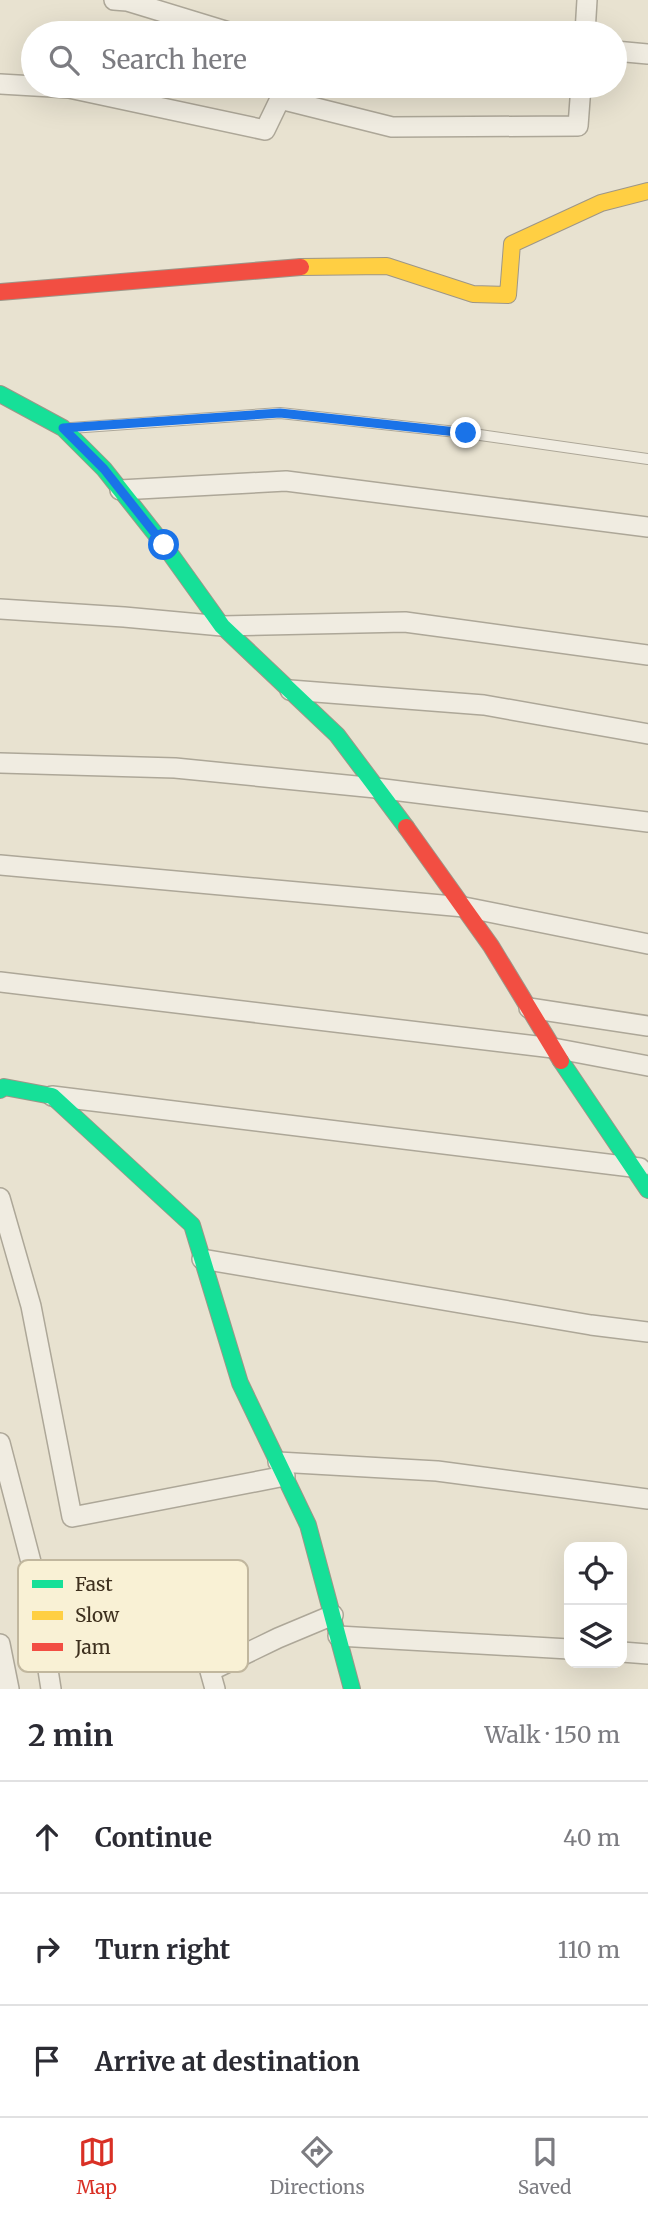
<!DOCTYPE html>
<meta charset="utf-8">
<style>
body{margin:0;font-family:Merriweather,serif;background:#f2f2f3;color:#2b2b33}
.controls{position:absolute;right:21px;bottom:21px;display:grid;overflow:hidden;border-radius:14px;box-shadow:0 7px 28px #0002}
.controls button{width:63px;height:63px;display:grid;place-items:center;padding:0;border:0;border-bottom:2px solid #e1e1e2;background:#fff;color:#2b2b33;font:35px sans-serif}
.stop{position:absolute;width:21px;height:21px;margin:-16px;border:5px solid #1a73e8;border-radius:50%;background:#fff}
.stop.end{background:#1a73e8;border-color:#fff;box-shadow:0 2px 7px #0008}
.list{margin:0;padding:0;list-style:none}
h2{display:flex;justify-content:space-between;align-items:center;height:91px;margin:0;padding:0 28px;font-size:30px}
h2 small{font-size:23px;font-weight:400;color:#7c7c81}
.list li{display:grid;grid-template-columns:46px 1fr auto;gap:21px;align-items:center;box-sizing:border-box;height:112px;padding:0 28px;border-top:2px solid #e1e1e2}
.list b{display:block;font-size:26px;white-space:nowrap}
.list em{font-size:23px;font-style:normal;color:#7c7c81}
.icon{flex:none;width:38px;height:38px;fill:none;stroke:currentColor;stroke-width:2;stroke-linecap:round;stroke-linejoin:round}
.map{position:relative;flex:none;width:648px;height:1689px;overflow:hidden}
.search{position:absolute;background:#fff;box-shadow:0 7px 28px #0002;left:21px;right:21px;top:21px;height:77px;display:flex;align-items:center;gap:18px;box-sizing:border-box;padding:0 24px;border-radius:38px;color:#7c7c81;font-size:26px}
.sheet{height:427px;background:#fff}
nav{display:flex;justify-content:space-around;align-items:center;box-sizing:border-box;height:98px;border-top:2px solid #e1e1e2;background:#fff;font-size:19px;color:#7c7c81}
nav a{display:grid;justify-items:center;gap:4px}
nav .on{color:#d93025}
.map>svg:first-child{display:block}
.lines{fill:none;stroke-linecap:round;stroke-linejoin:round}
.lane-casing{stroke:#ada798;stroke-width:12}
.street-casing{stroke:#ada798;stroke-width:22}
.fast-casing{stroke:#9d9688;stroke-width:18}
.slow-casing{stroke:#9d9688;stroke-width:18}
.jam-casing{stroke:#9d9688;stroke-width:18}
.lane{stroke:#f0ece1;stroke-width:10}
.street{stroke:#f0ece1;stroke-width:19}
.fast{stroke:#16e098;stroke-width:16}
.slow{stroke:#ffcf43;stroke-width:16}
.jam{stroke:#f24e42;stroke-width:16}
.route{stroke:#1a73e8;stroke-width:9}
.key{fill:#f9f1d5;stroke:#c1b79e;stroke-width:2}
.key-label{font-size:19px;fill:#3e301e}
</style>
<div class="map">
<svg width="648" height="1689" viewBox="0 0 648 1689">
<rect width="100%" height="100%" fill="#e8e2d0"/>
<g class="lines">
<defs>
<path id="lane" d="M 71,428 L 280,413 L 466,433 L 648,459"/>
<g id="street">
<path d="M 114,0 L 127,1 L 232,33"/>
<path d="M 585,33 L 587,0"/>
<path d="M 615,51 L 648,54"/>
<path d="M 0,84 L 69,88 L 265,130 L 280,99 L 392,127 L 578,126 L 581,86"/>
<path d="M 120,490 L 286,481 L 648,527"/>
<path d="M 0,609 L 124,617 L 222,626 L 405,622 L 648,655"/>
<path d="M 290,690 L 484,705 L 648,734"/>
<path d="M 0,763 L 175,768 L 376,788 L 648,822"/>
<path d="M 0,865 L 464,907 L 648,944"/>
<path d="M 0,982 L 553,1048 L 648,1066"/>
<path d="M 529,1008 L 648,1026"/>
<path d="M 52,1096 L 640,1168"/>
<path d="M 0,1198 L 31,1306 L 72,1517 L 285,1476"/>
<path d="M 202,1259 L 591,1325 L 648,1332"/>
<path d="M 0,1443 L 31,1562 L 51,1689"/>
<path d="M 278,1462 L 437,1471 L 648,1499"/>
<path d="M 338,1636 L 569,1649"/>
<path d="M 0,1644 L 9,1689"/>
<path d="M 622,1652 L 648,1654"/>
<path d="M 215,1689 L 210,1671 L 278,1638 L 333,1615"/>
</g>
<g id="fast">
<path d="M 0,394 L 63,428 L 104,469 L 164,545 L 222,626 L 337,735 L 406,827"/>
<path d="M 561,1061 L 648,1190"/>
<path d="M 0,1090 L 4,1087 L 52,1096 L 192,1225 L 240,1383 L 308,1525 L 352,1689"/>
</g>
<path id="slow" d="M 301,267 L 387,266 L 473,294 L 508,295 L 512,244 L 601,203 L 648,191"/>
<g id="jam">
<path d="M 0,292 L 301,267"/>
<path d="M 406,827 L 491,946 L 561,1061"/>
</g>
</defs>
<use href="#lane" class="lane-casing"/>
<use href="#street" class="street-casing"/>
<use href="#fast" class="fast-casing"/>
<use href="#slow" class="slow-casing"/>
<use href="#jam" class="jam-casing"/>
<use href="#lane" class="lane"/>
<use href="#street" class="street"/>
<use href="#fast" class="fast"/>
<use href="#slow" class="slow"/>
<use href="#jam" class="jam"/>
</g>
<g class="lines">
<path class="route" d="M 164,545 L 104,469 L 63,428 L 280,413 L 466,433"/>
</g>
<rect x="18" y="1560" width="230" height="112" rx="10" class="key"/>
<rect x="32" y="1580" width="31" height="8" fill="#16e098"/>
<rect x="32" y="1611" width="31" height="9" fill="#ffcf43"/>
<rect x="32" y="1643" width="31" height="8" fill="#f24e42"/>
<g class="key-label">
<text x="75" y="1591">Fast</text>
<text x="75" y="1622">Slow</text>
<text x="75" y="1654">Jam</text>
</g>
</svg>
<div class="controls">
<button><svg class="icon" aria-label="locate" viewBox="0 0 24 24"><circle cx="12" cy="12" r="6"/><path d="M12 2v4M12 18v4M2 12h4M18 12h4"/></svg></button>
<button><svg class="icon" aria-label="layers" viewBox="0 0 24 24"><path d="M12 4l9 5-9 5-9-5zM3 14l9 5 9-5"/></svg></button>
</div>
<div class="stop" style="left:164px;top:545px"></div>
<div class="stop end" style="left:466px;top:433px"></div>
<div class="search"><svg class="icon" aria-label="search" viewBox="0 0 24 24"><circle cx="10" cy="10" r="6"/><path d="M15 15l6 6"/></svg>Search here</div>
</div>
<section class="sheet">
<h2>2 min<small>Walk · 150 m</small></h2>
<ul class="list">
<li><svg class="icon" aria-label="ahead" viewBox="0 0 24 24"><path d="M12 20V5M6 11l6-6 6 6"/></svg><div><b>Continue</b></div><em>40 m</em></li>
<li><svg class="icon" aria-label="right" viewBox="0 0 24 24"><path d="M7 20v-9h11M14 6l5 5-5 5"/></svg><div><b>Turn right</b></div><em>110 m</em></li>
<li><svg class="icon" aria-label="arrive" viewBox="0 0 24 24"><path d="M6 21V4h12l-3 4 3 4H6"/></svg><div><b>Arrive at destination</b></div></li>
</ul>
</section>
<nav>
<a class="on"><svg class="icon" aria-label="map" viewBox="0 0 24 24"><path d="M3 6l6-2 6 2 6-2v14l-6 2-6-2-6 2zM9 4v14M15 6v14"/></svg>Map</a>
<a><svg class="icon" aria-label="directions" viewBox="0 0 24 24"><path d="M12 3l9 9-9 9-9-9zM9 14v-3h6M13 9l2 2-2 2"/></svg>Directions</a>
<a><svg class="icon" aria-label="saved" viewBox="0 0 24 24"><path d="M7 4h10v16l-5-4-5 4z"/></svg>Saved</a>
</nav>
